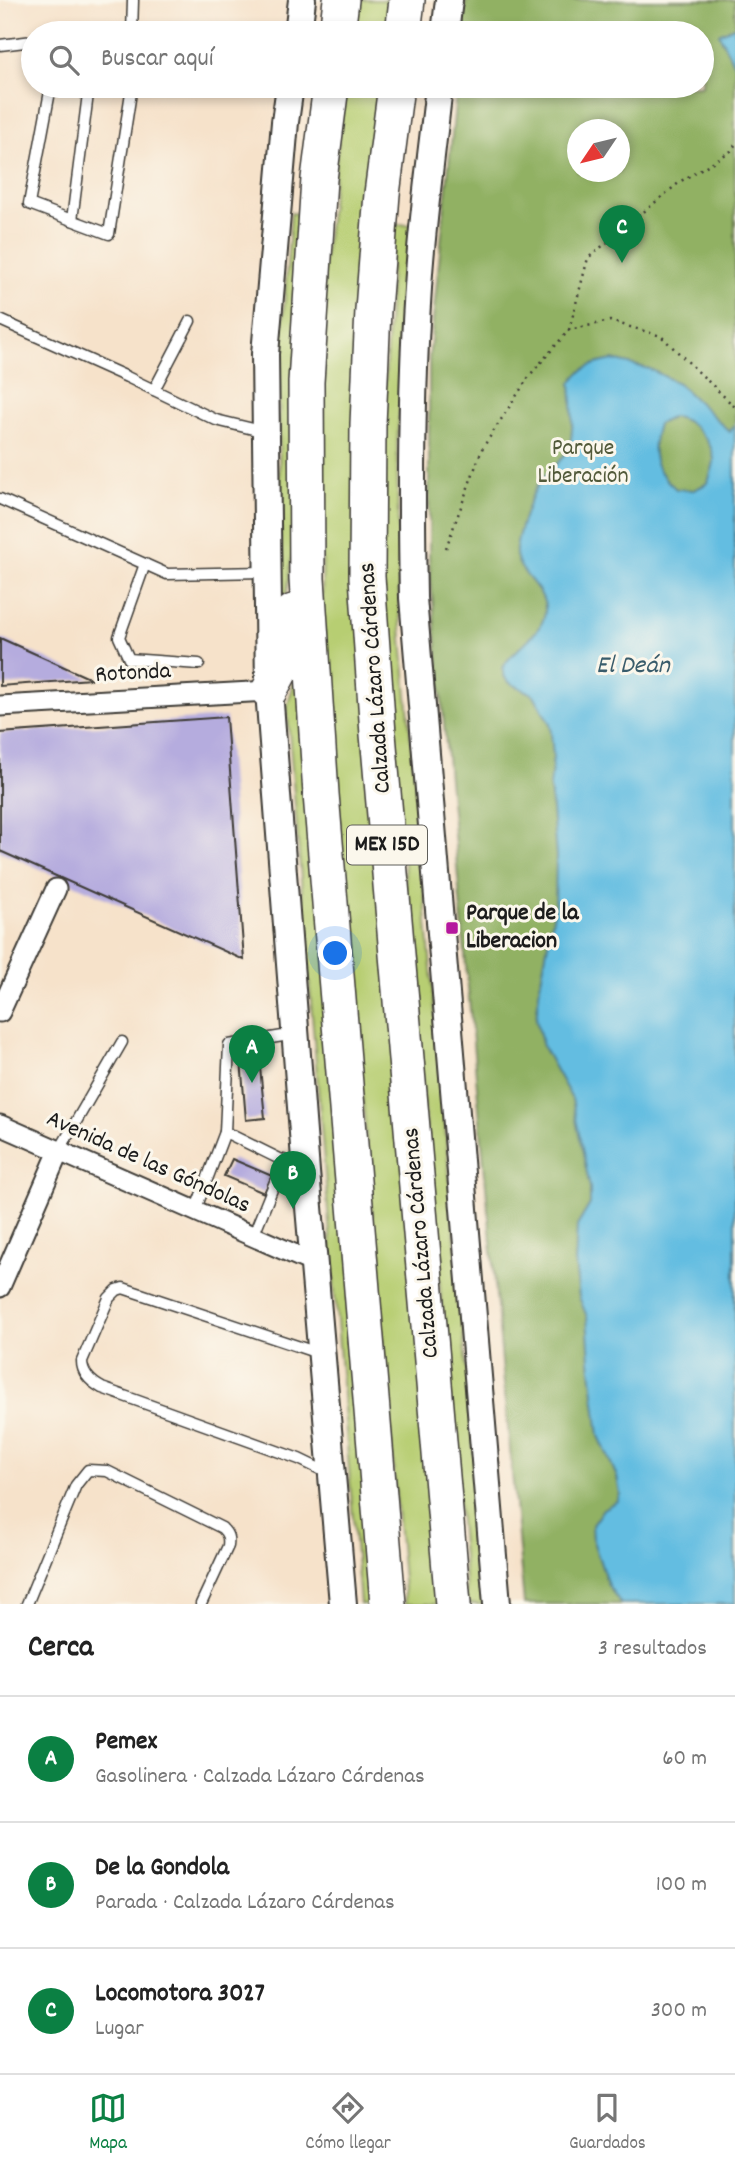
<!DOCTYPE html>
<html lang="es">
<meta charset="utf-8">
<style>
body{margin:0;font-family:Dekko,sans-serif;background:#f6f6f6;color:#222}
.compass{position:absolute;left:567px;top:119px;width:63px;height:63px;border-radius:50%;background:#fff;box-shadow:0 4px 10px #0003;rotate:235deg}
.you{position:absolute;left:336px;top:954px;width:24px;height:24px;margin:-18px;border:5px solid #fff;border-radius:50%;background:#1a73e8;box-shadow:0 0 0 10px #1a73e833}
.badge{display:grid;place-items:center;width:46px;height:46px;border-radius:50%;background:#0b8043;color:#fff;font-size:23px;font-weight:700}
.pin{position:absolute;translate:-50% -58px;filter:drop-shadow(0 2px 4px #0008)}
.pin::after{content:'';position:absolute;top:37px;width:24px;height:21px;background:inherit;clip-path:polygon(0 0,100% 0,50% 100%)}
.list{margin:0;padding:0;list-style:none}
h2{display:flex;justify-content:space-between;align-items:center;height:91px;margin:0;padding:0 28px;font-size:30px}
h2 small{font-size:23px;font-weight:400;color:#767676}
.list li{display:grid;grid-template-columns:46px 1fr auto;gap:21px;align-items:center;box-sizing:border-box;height:126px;padding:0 28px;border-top:2px solid #e0e0e0}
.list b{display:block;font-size:26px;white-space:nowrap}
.list p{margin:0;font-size:23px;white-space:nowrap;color:#767676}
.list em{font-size:23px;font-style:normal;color:#767676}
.icon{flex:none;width:38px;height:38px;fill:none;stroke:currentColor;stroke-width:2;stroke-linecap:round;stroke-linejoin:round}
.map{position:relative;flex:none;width:735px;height:1604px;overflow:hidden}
.search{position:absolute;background:#fff;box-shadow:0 4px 10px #0003;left:21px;right:21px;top:21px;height:77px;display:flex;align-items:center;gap:18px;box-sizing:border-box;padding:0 24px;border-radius:38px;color:#767676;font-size:26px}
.sheet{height:469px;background:#fff}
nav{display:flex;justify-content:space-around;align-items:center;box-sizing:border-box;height:98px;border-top:2px solid #e0e0e0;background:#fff;font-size:19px;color:#767676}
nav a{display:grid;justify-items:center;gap:4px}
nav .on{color:#0b8043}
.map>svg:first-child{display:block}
.green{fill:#b7ce72;stroke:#6a7547;stroke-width:2}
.forest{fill:#91b164;stroke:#566640;stroke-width:2;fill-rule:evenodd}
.water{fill:#64bde1;stroke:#406c7e;stroke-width:2;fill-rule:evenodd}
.building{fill:#b5acde}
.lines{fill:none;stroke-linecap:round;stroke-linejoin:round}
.lane-casing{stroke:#3d3a36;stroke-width:13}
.street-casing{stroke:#3d3a36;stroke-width:23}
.secondary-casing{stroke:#3d3a36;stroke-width:30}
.highway-casing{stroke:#3d3a36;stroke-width:38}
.path{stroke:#3d3a36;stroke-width:2.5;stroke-dasharray:2 5;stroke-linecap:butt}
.lane{stroke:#fff;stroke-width:10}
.street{stroke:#fff;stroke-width:19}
.secondary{stroke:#fff;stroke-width:26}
.highway{stroke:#fff;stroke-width:35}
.poi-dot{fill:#b5179e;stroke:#fbf7ec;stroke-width:2.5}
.labels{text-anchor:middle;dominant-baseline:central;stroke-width:6;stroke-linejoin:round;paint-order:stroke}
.shield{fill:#fbf7ec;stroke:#5f5e5a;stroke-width:2}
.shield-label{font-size:23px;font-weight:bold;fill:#1c1c1c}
.park-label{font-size:24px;fill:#525a3a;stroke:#fbf7ec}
.street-label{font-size:24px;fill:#1c1c1c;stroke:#fbf7ec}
.poi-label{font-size:24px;font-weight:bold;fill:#1c1c1c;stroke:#fbf7ec;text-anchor:start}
.water-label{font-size:26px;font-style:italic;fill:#395c6b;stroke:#fbf7ec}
</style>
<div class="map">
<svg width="735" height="1604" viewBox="0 0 735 1604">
<rect width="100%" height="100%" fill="#fbf7ec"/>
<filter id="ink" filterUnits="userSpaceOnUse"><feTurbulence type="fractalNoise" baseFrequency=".0143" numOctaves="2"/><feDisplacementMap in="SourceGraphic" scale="14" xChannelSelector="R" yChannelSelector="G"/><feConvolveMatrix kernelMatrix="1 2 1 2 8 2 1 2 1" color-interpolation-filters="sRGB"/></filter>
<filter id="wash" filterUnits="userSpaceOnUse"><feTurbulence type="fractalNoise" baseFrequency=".00686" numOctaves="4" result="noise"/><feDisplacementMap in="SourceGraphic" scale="28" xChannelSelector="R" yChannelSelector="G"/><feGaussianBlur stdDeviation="1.57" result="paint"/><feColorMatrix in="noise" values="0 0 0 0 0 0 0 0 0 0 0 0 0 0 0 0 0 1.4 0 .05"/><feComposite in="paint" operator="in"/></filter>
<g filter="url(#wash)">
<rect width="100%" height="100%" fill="#f6e2ca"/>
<g class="green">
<path d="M 355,0 L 393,0 L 389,33 L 351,33 Z"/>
<path d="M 345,86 L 383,86 L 363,265 L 443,1604 L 405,1604 L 322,614 L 324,262 Z"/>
<path d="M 291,213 L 307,215 L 297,520 L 280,644 L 279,376 Z"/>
<path d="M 393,224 L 412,225 L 397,444 L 399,605 L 487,1604 L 467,1604 L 382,608 L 382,445 Z"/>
<path d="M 303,651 L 381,1604 L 360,1604 L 287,707 Z"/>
</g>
<path class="forest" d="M 466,0 L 735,0 L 735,1604 L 524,1604 L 429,559 L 429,359 L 457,86 L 702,86 L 702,33 L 462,33 ZM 578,130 L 620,130 L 620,172 L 578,172 Z"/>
<g class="water">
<path d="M 735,26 L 735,65 L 734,65 L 719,34 Z"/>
<path d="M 613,360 L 650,369 L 678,383 L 730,432 L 735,423 L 735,1604 L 621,1604 L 608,1585 L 593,1541 L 592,1525 L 603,1509 L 617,1501 L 620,1494 L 617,1477 L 599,1436 L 590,1361 L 587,1317 L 579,1297 L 577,1280 L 575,1262 L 577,1226 L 590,1204 L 590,1188 L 572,1099 L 543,1047 L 536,1019 L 540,985 L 555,907 L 556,856 L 550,786 L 553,756 L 550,724 L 534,695 L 510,683 L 505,678 L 502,668 C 512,651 537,636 543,620 C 555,590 513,575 516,549 C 518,532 531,492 542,479 C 551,468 564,460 569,447 C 574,434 572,397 571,383 C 581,367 595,363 613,360 ZM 673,417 C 691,418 713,442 714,460 C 714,467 709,476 708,483 L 694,490 L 676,489 C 653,469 649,454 658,424 Z"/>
</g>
<g id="blocks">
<g class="building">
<path d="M 0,638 L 91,679 L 0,686 Z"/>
<path d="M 226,717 L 244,960 L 0,851 L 0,733 Z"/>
<path d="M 258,1047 L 265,1118 L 246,1120 L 240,1048 Z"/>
<path d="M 232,1159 L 272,1176 L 264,1193 L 224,1176 Z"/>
</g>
</g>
</g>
<g filter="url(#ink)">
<use href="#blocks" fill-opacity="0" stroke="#3d3a36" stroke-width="2"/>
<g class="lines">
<defs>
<g id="lane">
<path d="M 132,33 L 133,0"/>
<path d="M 0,45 L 33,41"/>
<path d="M 51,86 L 29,204 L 109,234 L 132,86"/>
<path d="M 72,220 L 89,86"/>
<path d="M 0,320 L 127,377 L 216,420 L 265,432"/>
<path d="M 154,390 L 190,321"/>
<path d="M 0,499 L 167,574 L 267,572"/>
<path d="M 145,564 L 119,637 L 129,659 L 199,664"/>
<path d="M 225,1132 L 229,1045 L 295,1034"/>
<path d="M 59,1151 L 122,1042"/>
<path d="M 195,1211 L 225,1132 L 302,1170"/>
<path d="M 253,1236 L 284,1160"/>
<path d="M 318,1353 L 123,1288 L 117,1290 L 109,1298 L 82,1361 C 82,1374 91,1382 102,1388 L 299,1459 L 328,1473"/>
<path d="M 27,1604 L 76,1485 L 88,1470 L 107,1471 L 222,1528 C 228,1534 229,1538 228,1546 L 201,1604"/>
</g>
<g id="street">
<path d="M 0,706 L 269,691"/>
<path d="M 0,1012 L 56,889"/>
<path d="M 0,1125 L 314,1263"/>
<path d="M 0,1287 L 59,1151"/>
</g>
<g id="secondary">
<path d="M 298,33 L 302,0"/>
<path d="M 445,33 L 449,0"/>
<path d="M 290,86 L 285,122 L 265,354 L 269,691 L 306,1172 L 343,1604"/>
<path d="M 439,86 C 432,153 422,220 418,288 C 411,391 411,494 413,598 L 497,1604"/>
</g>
<g id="highway">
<path d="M 337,33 L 341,0"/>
<path d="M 403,33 L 407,0"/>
<path d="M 331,86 L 319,179 L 306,382 L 307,579 L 321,794 L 388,1604"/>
<path d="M 396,86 L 382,194 L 373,310 L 368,424 L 367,577 L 378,734 L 453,1604"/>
<path d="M 269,691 L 287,658 L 293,612"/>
</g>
</defs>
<use href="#lane" class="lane-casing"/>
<use href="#street" class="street-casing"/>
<use href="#secondary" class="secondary-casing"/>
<use href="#highway" class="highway-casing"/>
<g class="path">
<path d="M 569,330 L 588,258 L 681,181 L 731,151 L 735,145"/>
<path d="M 446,548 L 482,449 L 530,375 L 569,330 L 610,321 L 661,336 L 735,407"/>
</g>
<use href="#lane" class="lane"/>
<use href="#street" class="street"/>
<use href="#secondary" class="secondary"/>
<use href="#highway" class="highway"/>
</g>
</g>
<rect class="poi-dot" x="445" y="921" width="14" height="14" rx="3.5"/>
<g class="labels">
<rect class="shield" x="347" y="825.5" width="80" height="39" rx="5"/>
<g class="shield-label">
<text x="387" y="845">MEX 15D</text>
</g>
<g class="park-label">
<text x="583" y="449">Parque<tspan x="583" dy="28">Liberación</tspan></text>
</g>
<g class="street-label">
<text transform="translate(133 674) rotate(-3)">Rotonda</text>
<text transform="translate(376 678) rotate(-94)">Calzada Lázaro Cárdenas</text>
<text transform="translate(148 1163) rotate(24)">Avenida de las Góndolas</text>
<text transform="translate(422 1243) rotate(-95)">Calzada Lázaro Cárdenas</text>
</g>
<g class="poi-label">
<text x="466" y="914">Parque de la<tspan x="466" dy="28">Liberacion</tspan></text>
</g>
<g class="water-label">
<text x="633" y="666">El Deán</text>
</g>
</g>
</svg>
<svg class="compass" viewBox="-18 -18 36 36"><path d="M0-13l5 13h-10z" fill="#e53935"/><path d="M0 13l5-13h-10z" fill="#767676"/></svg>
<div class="you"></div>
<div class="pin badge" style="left:252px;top:1083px">A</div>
<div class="pin badge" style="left:293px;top:1209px">B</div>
<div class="pin badge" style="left:622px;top:263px">C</div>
<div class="search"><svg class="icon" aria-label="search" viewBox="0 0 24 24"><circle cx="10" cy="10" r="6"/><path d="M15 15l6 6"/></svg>Buscar aquí</div>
</div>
<section class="sheet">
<h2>Cerca<small>3 resultados</small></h2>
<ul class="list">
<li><span class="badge">A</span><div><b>Pemex</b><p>Gasolinera · Calzada Lázaro Cárdenas</p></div><em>60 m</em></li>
<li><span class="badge">B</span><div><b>De la Gondola</b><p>Parada · Calzada Lázaro Cárdenas</p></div><em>100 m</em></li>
<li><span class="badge">C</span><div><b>Locomotora 3027</b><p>Lugar</p></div><em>300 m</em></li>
</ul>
</section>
<nav>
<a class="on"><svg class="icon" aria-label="map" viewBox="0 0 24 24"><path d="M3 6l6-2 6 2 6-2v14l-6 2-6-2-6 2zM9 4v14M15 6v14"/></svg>Mapa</a>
<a><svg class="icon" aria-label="directions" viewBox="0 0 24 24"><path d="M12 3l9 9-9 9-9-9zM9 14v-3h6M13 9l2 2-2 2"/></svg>Cómo llegar</a>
<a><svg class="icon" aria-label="saved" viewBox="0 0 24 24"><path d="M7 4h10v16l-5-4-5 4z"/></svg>Guardados</a>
</nav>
